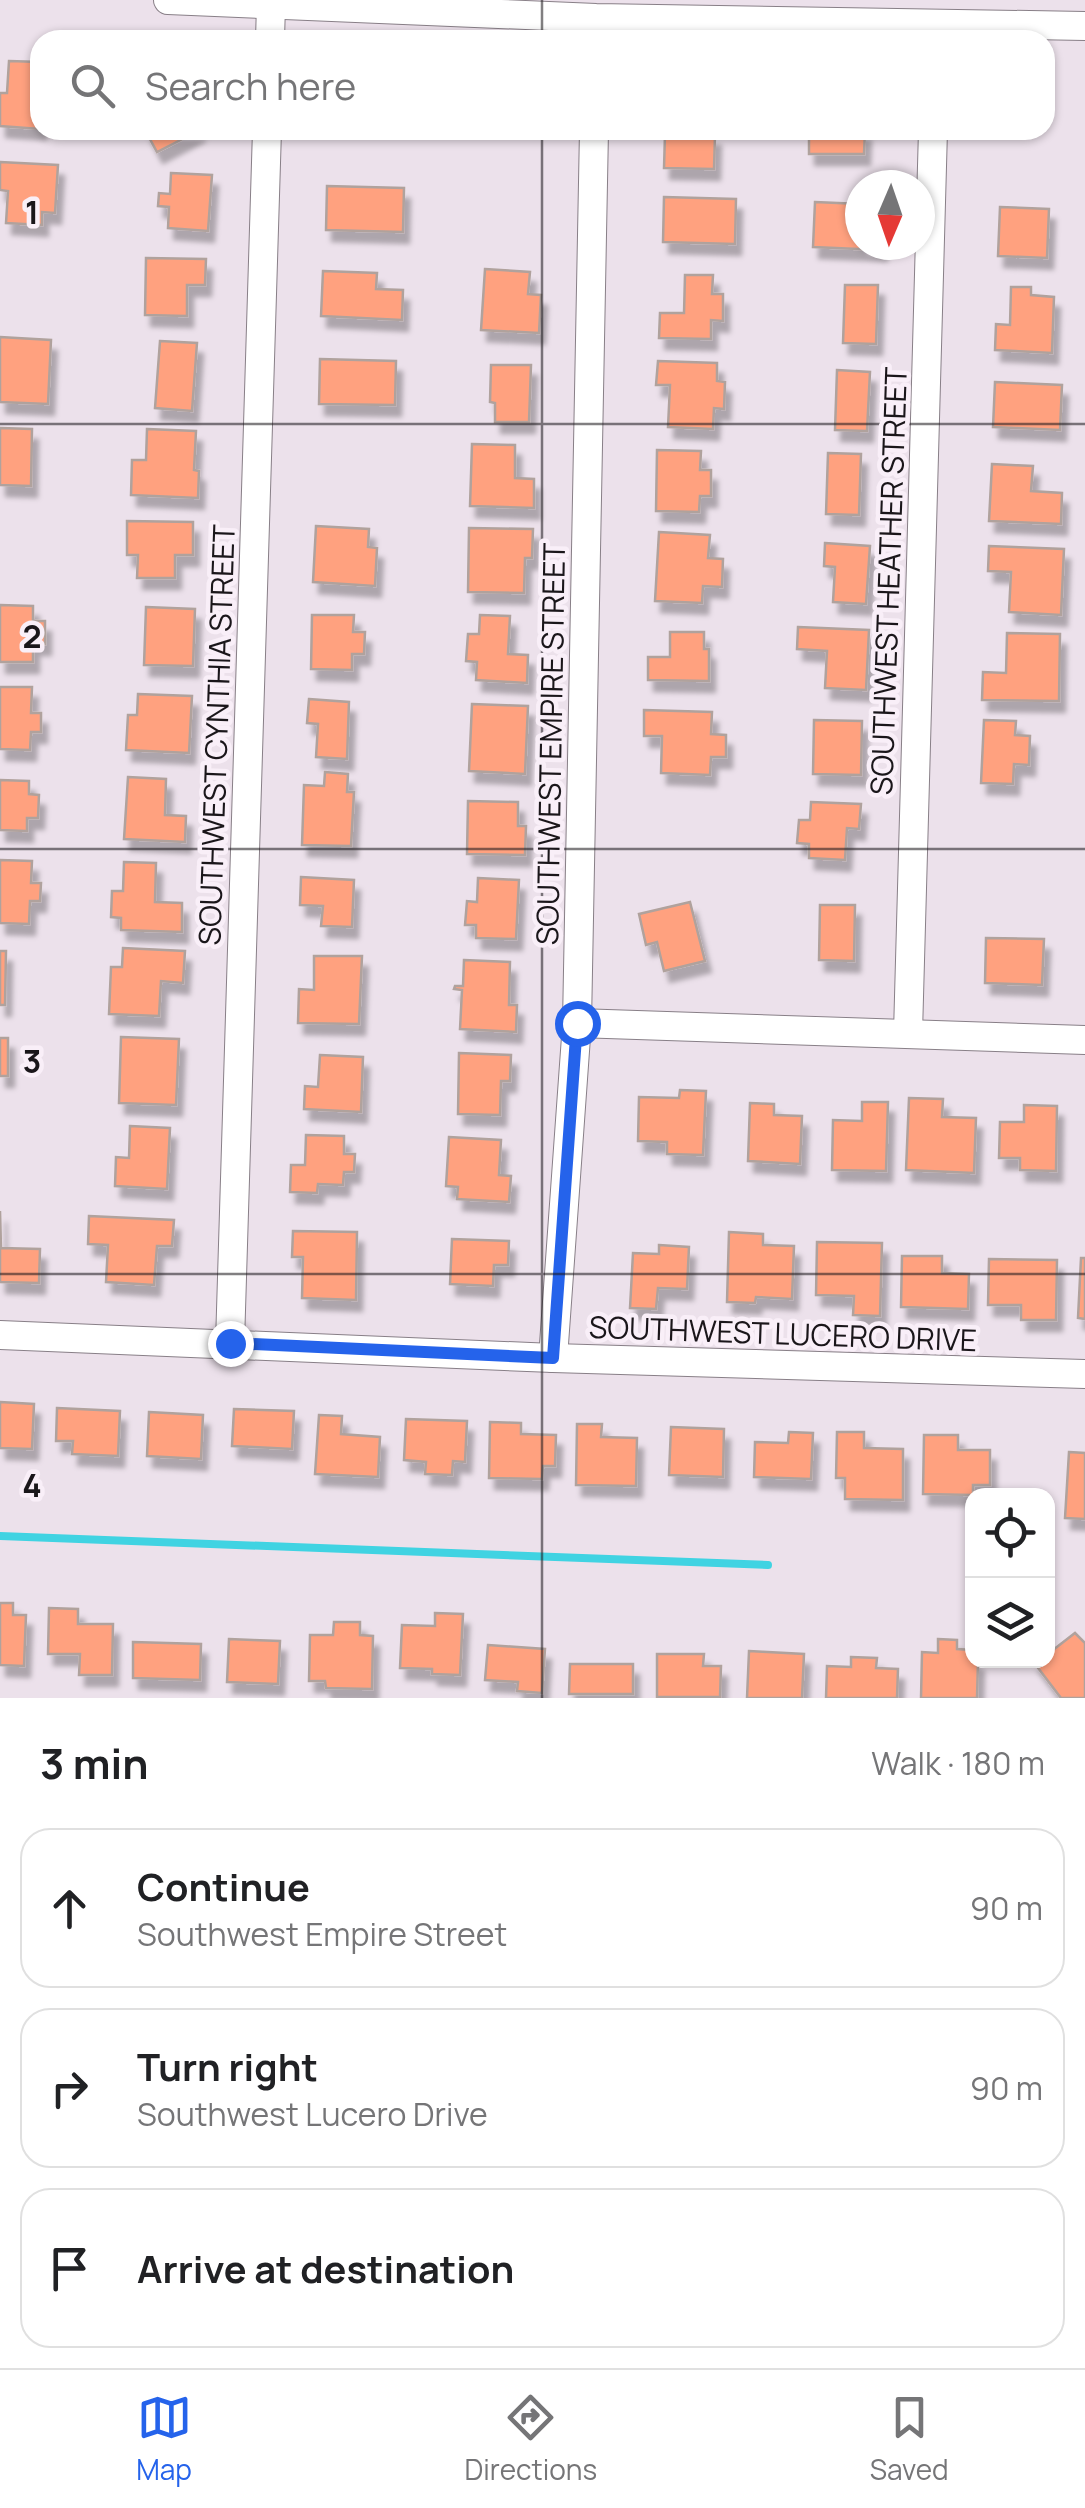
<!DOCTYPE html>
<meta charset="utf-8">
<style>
body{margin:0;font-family:Manrope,sans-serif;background:#f6f6f6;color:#202124}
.controls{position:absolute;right:30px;bottom:30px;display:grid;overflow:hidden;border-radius:20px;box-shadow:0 2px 8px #0004}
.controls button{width:90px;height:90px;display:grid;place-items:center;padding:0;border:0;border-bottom:2px solid #e0e0e0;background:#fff;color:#202124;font:50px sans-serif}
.compass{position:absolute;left:845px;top:170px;width:90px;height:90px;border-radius:50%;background:#fff;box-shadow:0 2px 8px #0004;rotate:182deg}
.stop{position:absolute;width:30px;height:30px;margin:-22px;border:8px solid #2563eb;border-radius:50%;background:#fff}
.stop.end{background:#2563eb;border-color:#fff;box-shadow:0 2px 10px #0008}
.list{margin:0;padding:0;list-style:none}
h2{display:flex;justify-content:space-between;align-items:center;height:130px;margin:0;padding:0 40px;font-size:42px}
h2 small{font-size:32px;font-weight:400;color:#757577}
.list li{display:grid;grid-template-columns:65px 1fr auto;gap:30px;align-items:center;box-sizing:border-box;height:160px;margin:0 20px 20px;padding:0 20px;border:2px solid #e0e0e0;border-radius:30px}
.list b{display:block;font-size:38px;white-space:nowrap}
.list p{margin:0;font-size:32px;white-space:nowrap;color:#757577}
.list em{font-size:32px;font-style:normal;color:#757577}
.icon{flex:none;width:55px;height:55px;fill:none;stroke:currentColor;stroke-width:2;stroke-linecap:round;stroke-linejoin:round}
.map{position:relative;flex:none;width:1085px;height:1698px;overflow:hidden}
.search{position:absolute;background:#fff;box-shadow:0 2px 8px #0004;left:30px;right:30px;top:30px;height:110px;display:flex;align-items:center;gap:25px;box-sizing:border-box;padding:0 35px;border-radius:30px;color:#757577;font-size:38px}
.sheet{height:670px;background:#fff}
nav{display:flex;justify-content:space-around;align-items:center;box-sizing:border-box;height:140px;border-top:2px solid #e0e0e0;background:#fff;font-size:28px;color:#757577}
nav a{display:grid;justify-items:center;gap:5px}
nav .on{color:#2563eb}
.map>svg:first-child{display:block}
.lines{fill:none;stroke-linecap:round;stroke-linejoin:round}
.stream{stroke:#40d3e2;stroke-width:8}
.building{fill:#ffa17f;stroke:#b0a29d;stroke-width:2.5;filter:url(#shadow)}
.minor-casing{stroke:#887f87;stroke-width:30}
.minor{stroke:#fff;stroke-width:28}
.route{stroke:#2563eb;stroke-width:12}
.grid{fill:none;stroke:#1a161a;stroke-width:2.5;stroke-opacity:0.55}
.labels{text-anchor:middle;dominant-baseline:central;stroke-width:9;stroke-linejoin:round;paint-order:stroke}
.street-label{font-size:30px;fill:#1a161a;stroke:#f9eff8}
.grid-label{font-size:32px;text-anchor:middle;font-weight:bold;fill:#1a161a;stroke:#f9eff8;stroke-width:9;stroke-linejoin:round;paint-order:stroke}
</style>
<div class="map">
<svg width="1085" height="1698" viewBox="0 0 1085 1698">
<defs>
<filter id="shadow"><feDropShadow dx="6" dy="11" stdDeviation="2.5" flood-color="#0004"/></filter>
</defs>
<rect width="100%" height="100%" fill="#ece1eb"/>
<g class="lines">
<path class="stream" d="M 0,1536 L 768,1565"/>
</g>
<g class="building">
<path d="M 9,61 L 40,62 L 40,129 L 0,126 L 0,93 L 7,93 Z"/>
<path d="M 145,130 L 200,130 L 157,152 Z"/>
<path d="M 809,130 L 865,130 L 864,154 L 809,154 Z"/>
<path d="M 665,134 L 715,135 L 714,169 L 664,168 Z"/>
<path d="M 0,162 L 58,165 L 55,213 L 42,212 L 42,225 L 6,223 L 8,191 L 0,190 Z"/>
<path d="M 171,173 L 212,175 L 208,231 L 168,228 L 169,207 L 158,206 L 159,193 L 170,194 Z"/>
<path d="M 327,186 L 404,188 L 403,232 L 326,230 Z"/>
<path d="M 664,197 L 736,199 L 735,244 L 663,242 Z"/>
<path d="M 815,202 L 860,204 L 860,245 L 881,245 L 881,250 L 813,247 Z"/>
<path d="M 1000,207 L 1049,209 L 1047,258 L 998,256 Z"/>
<path d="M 146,258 L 206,259 L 205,285 L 187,285 L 187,316 L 145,315 Z"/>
<path d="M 485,269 L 530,272 L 528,294 L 541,295 L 539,333 L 481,330 Z"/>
<path d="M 323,271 L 377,273 L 376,289 L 403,290 L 402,320 L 321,316 Z"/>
<path d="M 685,275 L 713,275 L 712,294 L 723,294 L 723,321 L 711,320 L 711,339 L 659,338 L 660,313 L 684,313 Z"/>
<path d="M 845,285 L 878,285 L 876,344 L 843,343 Z"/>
<path d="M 1011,287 L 1031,287 L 1031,295 L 1054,297 L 1052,353 L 995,350 L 996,324 L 1010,325 Z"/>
<path d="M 0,337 L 51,340 L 48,404 L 0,402 Z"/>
<path d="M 160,341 L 197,343 L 192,411 L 155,408 Z"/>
<path d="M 320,359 L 396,361 L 395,405 L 319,404 Z"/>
<path d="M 658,361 L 717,363 L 717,381 L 725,382 L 724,409 L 714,408 L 713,429 L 668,427 L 670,385 L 656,385 Z"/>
<path d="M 491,365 L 531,365 L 529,422 L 495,422 L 495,403 L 490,402 Z"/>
<path d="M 837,370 L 870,372 L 867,431 L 835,430 Z"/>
<path d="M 995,382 L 1062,385 L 1060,430 L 993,427 Z"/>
<path d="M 0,428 L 32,429 L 31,486 L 0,485 Z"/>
<path d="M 147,429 L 196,431 L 194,470 L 199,471 L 198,498 L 131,495 L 132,460 L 146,460 Z"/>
<path d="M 472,444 L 515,445 L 515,478 L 534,479 L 534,508 L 470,506 Z"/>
<path d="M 657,450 L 701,451 L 700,470 L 711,470 L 711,496 L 700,496 L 699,512 L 656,511 Z"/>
<path d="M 828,453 L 861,454 L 859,515 L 826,514 Z"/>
<path d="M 992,464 L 1033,466 L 1031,491 L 1062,493 L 1061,524 L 989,521 Z"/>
<path d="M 127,521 L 193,522 L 193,555 L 175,555 L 175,578 L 137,578 L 138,555 L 127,555 Z"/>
<path d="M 316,526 L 369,529 L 368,547 L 377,548 L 375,586 L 313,582 Z"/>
<path d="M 469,528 L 533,529 L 532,558 L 525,558 L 524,593 L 468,592 Z"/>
<path d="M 659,532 L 710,535 L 708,558 L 723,559 L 722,587 L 703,586 L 702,603 L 655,601 Z"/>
<path d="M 825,543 L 870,546 L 866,604 L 833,602 L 835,567 L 824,566 Z"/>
<path d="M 989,546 L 1064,549 L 1061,615 L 1009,612 L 1011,572 L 988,571 Z"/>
<path d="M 0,605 L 33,606 L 33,621 L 45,621 L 45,644 L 33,644 L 33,662 L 0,662 Z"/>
<path d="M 146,607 L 195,609 L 193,666 L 144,665 Z"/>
<path d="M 312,615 L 354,615 L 353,632 L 365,632 L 364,654 L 352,654 L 352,670 L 311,669 Z"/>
<path d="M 480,615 L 510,616 L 508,654 L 528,655 L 527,683 L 476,680 L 477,662 L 466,661 L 468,634 L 479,634 Z"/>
<path d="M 798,627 L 869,630 L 866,690 L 825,688 L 827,651 L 797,649 Z"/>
<path d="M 670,632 L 704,632 L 704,649 L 709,649 L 709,681 L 648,680 L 648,657 L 670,657 Z"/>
<path d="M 1007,633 L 1060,634 L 1059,701 L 982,700 L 983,672 L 1006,673 Z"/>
<path d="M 0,687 L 32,687 L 31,713 L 41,713 L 41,732 L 31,732 L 30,750 L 0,749 Z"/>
<path d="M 138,694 L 192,696 L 189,753 L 126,750 L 128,715 L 137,715 Z"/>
<path d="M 309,699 L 349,702 L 347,759 L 316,757 L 318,724 L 307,723 Z"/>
<path d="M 472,704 L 528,706 L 525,774 L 469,771 Z"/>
<path d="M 644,710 L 712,712 L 711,734 L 726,735 L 726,757 L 711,757 L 710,775 L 661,773 L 662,736 L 644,736 Z"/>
<path d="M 814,720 L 862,721 L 861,775 L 813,774 Z"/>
<path d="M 984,720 L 1016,721 L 1015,735 L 1030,736 L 1029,765 L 1014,764 L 1013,784 L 981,783 Z"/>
<path d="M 325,772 L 348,774 L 347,792 L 354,792 L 351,846 L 302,845 L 304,785 L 324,786 Z"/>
<path d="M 128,777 L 166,779 L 165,815 L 186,816 L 185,842 L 124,839 Z"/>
<path d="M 0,780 L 29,781 L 29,794 L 39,795 L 38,818 L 27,818 L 27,831 L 0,830 Z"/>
<path d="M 468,801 L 518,802 L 518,826 L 526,826 L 525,855 L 467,854 Z"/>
<path d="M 811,802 L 861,804 L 859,829 L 847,828 L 845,860 L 809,858 L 809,844 L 797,843 L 799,820 L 810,820 Z"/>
<path d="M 0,860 L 32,861 L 31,883 L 41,883 L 40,901 L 30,901 L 29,924 L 0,923 Z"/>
<path d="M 124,862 L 156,863 L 155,902 L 182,903 L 182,932 L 121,930 L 121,918 L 111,917 L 112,891 L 123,891 Z"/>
<path d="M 301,877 L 354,880 L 352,927 L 321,926 L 323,906 L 300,905 Z"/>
<path d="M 478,878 L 519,880 L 516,939 L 476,938 L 476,925 L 465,925 L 467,901 L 477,902 Z"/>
<path d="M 690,902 L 705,961 L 664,971 L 657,942 L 646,945 L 639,914 Z"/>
<path d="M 820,905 L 855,905 L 854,961 L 819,960 Z"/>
<path d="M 986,938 L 1044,939 L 1042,985 L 985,983 Z"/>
<path d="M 123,948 L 185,951 L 183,983 L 161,981 L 159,1016 L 109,1014 L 111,967 L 122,967 Z"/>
<path d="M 0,951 L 6,951 L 5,1005 L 0,1005 Z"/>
<path d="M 314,956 L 362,956 L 359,1024 L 298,1023 L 299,989 L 314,990 Z"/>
<path d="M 464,960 L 510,962 L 509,1005 L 517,1005 L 516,1032 L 460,1029 L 462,990 L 454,989 L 455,986 L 463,986 Z"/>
<path d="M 121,1037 L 179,1039 L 176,1105 L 119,1103 Z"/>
<rect x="0" y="1038" width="8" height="38"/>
<path d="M 459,1053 L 511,1055 L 510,1081 L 501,1081 L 500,1115 L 458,1114 Z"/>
<path d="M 320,1055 L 363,1057 L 361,1112 L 304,1109 L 305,1086 L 318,1087 Z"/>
<path d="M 680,1090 L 706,1091 L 703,1155 L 667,1154 L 667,1142 L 638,1141 L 639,1097 L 679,1098 Z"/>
<path d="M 909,1098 L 943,1099 L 942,1117 L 976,1118 L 974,1173 L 906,1170 Z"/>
<path d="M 862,1102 L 888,1102 L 886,1171 L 832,1170 L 833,1120 L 862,1121 Z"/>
<path d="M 750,1103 L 774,1104 L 774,1115 L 802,1116 L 800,1164 L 748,1161 Z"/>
<path d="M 1024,1105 L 1057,1106 L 1056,1171 L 1020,1170 L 1020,1158 L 999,1158 L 1000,1122 L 1024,1122 Z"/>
<path d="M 130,1126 L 170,1128 L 167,1189 L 115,1186 L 116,1157 L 129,1158 Z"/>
<path d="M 306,1135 L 344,1136 L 344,1154 L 355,1154 L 354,1172 L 344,1172 L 343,1185 L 318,1184 L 317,1193 L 290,1192 L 291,1165 L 305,1165 Z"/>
<path d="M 449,1137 L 501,1140 L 499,1175 L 511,1176 L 509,1202 L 457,1199 L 458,1187 L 446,1186 Z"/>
<path d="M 0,1211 L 1,1248 L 40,1249 L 39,1283 L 0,1282 Z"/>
<path d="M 89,1216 L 174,1220 L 172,1246 L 157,1246 L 154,1285 L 106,1282 L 108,1245 L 88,1244 Z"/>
<path d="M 293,1231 L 357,1232 L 356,1300 L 302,1298 L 303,1257 L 292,1257 Z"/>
<path d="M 729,1232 L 763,1234 L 763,1245 L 794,1246 L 792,1299 L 756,1297 L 755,1303 L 727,1302 Z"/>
<path d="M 452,1239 L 509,1241 L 508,1265 L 494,1265 L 493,1286 L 450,1284 Z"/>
<path d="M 817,1242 L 882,1243 L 880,1316 L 853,1315 L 854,1296 L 816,1295 Z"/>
<path d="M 659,1245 L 689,1247 L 687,1289 L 658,1288 L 656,1309 L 630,1308 L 633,1253 L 659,1254 Z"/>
<path d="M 902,1256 L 942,1256 L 942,1273 L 969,1274 L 968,1309 L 901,1307 Z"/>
<path d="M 1081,1258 L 1085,1258 L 1085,1319 L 1078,1318 Z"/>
<path d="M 989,1259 L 1057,1260 L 1056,1320 L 1021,1320 L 1021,1305 L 988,1305 Z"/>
<path d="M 0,1402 L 34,1404 L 32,1449 L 0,1448 Z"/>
<path d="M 57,1408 L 120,1411 L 118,1456 L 72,1454 L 73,1441 L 56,1441 Z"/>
<path d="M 234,1409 L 294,1411 L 292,1449 L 232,1446 Z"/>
<path d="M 149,1412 L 203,1415 L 201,1459 L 147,1456 Z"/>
<path d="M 319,1415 L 342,1416 L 341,1434 L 380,1437 L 378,1477 L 315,1474 Z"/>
<path d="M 406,1419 L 467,1421 L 465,1462 L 453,1461 L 452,1475 L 425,1474 L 426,1462 L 404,1460 Z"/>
<path d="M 490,1422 L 521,1423 L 521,1434 L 556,1435 L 555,1466 L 543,1466 L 542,1479 L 489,1478 Z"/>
<path d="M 577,1424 L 602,1424 L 601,1437 L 637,1438 L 636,1486 L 576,1485 Z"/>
<path d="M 671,1427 L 724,1429 L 723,1477 L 669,1475 Z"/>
<path d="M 789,1432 L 813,1433 L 811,1479 L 754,1477 L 755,1442 L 788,1443 Z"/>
<path d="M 837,1432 L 864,1432 L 864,1448 L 903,1449 L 903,1500 L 845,1499 L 845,1478 L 836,1478 Z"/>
<path d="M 924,1435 L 958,1435 L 958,1450 L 990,1450 L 990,1485 L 973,1485 L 973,1495 L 923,1494 Z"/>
<path d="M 1069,1452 L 1085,1453 L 1085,1519 L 1065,1518 Z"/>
<path d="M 0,1603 L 13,1603 L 13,1615 L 26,1615 L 24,1666 L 0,1665 Z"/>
<path d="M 49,1608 L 78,1609 L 78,1624 L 113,1624 L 112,1675 L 79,1675 L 80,1654 L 48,1654 Z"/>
<path d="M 435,1613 L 463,1614 L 460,1675 L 432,1674 L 432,1669 L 400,1668 L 402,1625 L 435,1626 Z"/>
<path d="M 334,1622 L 360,1622 L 360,1635 L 373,1636 L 372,1689 L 326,1688 L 325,1681 L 309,1681 L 310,1635 L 333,1635 Z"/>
<path d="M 1075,1633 L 1085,1643 L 1085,1698 L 1061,1698 L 1032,1660 L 1048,1660 L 1048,1643 L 1053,1650 Z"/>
<path d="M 229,1639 L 280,1641 L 278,1684 L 227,1682 Z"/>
<path d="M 938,1639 L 957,1640 L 957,1649 L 972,1650 L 972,1660 L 978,1660 L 977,1698 L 921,1698 L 922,1652 L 938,1653 Z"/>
<path d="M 133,1642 L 201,1644 L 200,1680 L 133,1678 Z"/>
<path d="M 488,1645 L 545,1649 L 542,1693 L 517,1691 L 518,1682 L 485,1680 Z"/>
<path d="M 749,1651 L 804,1654 L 802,1698 L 747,1698 Z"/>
<path d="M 657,1654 L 704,1654 L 703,1666 L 721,1666 L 720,1697 L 657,1697 Z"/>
<path d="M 851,1657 L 877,1658 L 876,1668 L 898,1669 L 897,1698 L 826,1698 L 827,1666 L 851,1667 Z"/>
<path d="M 570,1664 L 633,1664 L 633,1694 L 569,1694 Z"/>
</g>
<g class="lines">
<defs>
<g id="minor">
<path d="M 168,0 L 596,18 L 1085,26"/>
<path d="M 270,40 L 271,4"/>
<path d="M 577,1023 L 1085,1040"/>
<path d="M 908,1033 L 933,130"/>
<path d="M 0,1335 L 553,1358 L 1085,1374"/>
<path d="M 230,1343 L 267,130"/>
<path d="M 553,1358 L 577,1023 L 594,130"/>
</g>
</defs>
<use href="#minor" class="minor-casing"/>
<use href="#minor" class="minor"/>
</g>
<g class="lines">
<path class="route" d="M 230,1343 L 553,1358 L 577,1023"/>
</g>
<path class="grid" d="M 542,0 L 542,40M 542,130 L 542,1698M 0,424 L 1085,424M 0,849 L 1085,849M 0,1274 L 1085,1274"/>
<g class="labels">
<g class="street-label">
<text transform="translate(888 581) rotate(-88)">SOUTHWEST HEATHER STREET</text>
<text transform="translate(216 735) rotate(-88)">SOUTHWEST CYNTHIA STREET</text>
<text transform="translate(550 744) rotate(-89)">SOUTHWEST EMPIRE STREET</text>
<text transform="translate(783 1333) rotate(2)">SOUTHWEST LUCERO DRIVE</text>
</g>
</g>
<g class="grid-label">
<text x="32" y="224">1</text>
<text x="32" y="648">2</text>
<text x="32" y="1073">3</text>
<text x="32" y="1497">4</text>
</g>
</svg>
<div class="controls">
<button><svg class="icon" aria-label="locate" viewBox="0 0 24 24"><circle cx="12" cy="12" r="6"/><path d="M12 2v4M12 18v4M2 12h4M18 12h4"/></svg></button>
<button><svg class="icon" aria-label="layers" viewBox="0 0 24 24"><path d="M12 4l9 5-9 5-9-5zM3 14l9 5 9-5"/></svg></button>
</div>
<svg class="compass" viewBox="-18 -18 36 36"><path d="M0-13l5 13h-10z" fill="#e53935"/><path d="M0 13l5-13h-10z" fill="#757577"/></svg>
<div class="stop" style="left:577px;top:1023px"></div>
<div class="stop end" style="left:230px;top:1343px"></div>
<div class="search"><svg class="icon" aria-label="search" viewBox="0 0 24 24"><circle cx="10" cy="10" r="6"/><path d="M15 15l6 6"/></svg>Search here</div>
</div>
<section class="sheet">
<h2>3 min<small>Walk · 180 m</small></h2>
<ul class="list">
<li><svg class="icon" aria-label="ahead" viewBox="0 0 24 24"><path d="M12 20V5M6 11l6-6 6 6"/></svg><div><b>Continue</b><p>Southwest Empire Street</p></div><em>90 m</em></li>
<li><svg class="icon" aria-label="right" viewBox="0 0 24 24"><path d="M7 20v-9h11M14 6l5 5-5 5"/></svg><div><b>Turn right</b><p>Southwest Lucero Drive</p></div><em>90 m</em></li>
<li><svg class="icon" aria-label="arrive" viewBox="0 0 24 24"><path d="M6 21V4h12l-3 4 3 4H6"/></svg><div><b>Arrive at destination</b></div></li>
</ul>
</section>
<nav>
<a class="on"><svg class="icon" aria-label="map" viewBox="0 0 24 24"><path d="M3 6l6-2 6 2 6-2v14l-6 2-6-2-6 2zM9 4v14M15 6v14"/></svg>Map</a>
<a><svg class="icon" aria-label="directions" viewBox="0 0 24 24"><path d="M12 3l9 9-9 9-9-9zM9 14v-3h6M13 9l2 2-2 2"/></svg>Directions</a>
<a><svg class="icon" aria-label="saved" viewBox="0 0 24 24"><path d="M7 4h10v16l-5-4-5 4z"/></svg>Saved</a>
</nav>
